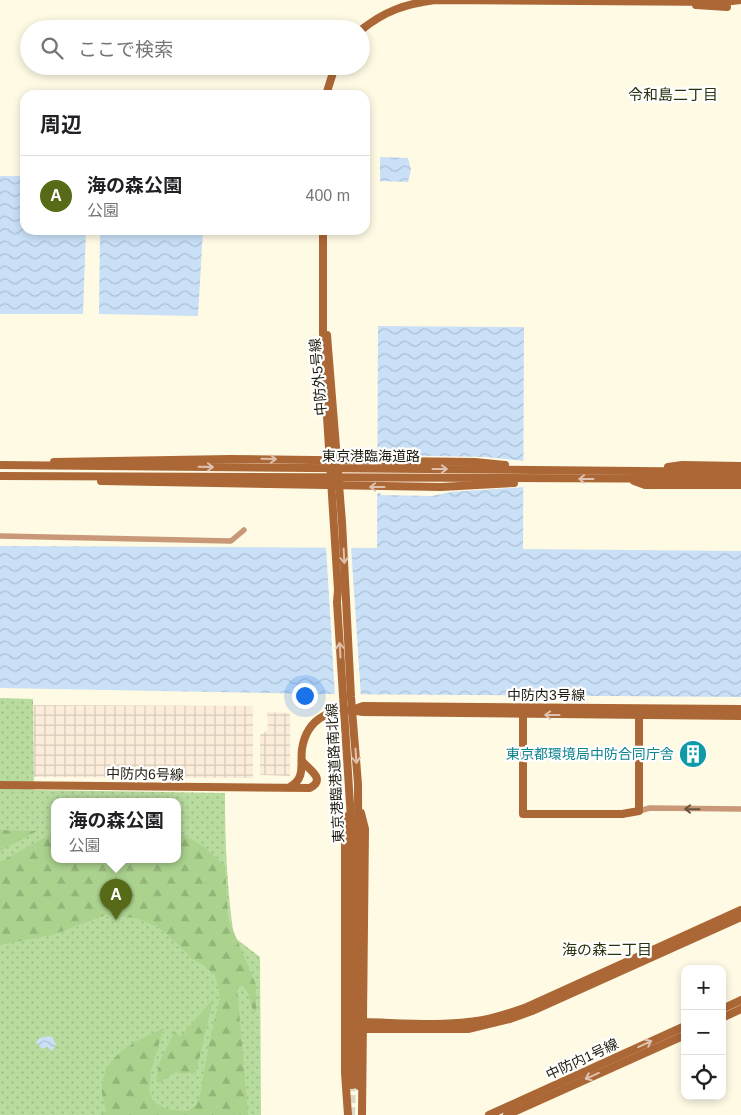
<!DOCTYPE html>
<html lang="ja">
<meta charset="utf-8">
<style>
body{margin:0;font-family:Arial,"Noto Sans JP",sans-serif;background:#f6f6f6;color:#202124}
.controls{position:absolute;right:15px;bottom:15px;display:grid;overflow:hidden;border-radius:10px;box-shadow:0 2px 8px #0003}
.controls button{width:45px;height:45px;display:grid;place-items:center;padding:0;border:0;border-bottom:1px solid #e0e0e0;background:#fff;color:#202124;font:25px sans-serif}
.you{position:absolute;left:304px;top:695px;width:18px;height:18px;margin:-12px;border:4px solid #fff;border-radius:50%;background:#1a73e8;box-shadow:0 0 0 8px #1a73e833}
.badge{display:grid;place-items:center;width:32px;height:32px;border-radius:50%;background:#576a17;color:#fff;font-size:16px;font-weight:700}
.pin{position:absolute;translate:-50% -41px;filter:drop-shadow(0 1px 2px #0008)}
.pin::after{content:'';position:absolute;top:26px;width:18px;height:15px;background:inherit;clip-path:polygon(0 0,100% 0,50% 100%)}
.popup{position:absolute;left:51px;top:798px;width:130px;height:65px;box-sizing:border-box;display:grid;place-content:center;border-radius:10px;background:#fff;filter:drop-shadow(0 1px 4px #0005);font-size:16px;white-space:nowrap;color:#757577}
.popup b{font-size:19px;color:#202124}
.popup::after{content:'';position:absolute;left:50%;top:100%;margin-left:-10px;border:10px solid transparent;border-top-color:#fff}
.list{margin:0;padding:0;list-style:none}
h2{display:flex;justify-content:space-between;align-items:center;height:65px;margin:0;padding:0 20px;font-size:21px}
h2 small{font-size:16px;font-weight:400;color:#757577}
.list li{display:grid;grid-template-columns:32px 1fr auto;gap:15px;align-items:center;box-sizing:border-box;height:80px;padding:0 20px;border-top:1px solid #e0e0e0}
.list b{display:block;font-size:19px;white-space:nowrap}
.list p{margin:0;font-size:16px;white-space:nowrap;color:#757577}
.list em{font-size:16px;font-style:normal;color:#757577}
.icon{flex:none;width:28px;height:28px;fill:none;stroke:currentColor;stroke-width:2;stroke-linecap:round;stroke-linejoin:round}
.map{position:relative;flex:none;width:741px;height:1115px;overflow:hidden}
.search{position:absolute;background:#fff;box-shadow:0 2px 8px #0003;left:20px;top:20px;width:350px;height:55px;display:flex;align-items:center;gap:12px;box-sizing:border-box;padding:0 18px;border-radius:28px;color:#757577;font-size:19px}
.panel{position:absolute;background:#fff;box-shadow:0 2px 8px #0003;left:20px;top:90px;width:350px;height:145px;border-radius:15px}
.map>svg:first-child{display:block}
.industrial{fill:url(#industrial-grid)}
.grass{fill:url(#grass-dots);fill-rule:evenodd}
.forest{fill:url(#forest-firs)}
.water{fill:url(#water-waves)}
.pier{fill:#fffae4}
.lines{fill:none;stroke-linecap:round;stroke-linejoin:round}
.secondary-tunnel{stroke:#ddd9c4;stroke-width:8;stroke-dasharray:8 4;stroke-linecap:butt}
.street{stroke:#c89879;stroke-width:5.5}
.secondary{stroke:#ac6736;stroke-width:8}
.oneway{stroke:#dec2af}
.oneway2{stroke:#6b543f}
.labels{text-anchor:middle;dominant-baseline:central;stroke-width:4.5;stroke-linejoin:round;paint-order:stroke}
.street-label{font-size:14px;fill:#1f1c0f;stroke:#fff}
.culture-label{font-size:14px;fill:#0d838f;stroke:#fff;text-anchor:end}
.neighbourhood-label{font-size:15px;fill:#29330d;stroke:#fff}
</style>
<div class="map">
<svg width="741" height="1115" viewBox="0 0 741 1115">
<defs>
<pattern id="industrial-grid" width="8" height="8" patternUnits="userSpaceOnUse" patternTransform="scale(1.25)"><rect width="8" height="8" fill="#fcedda"/><path d="M0 4h8M4 0v8" fill="none" stroke="#d8cbba"/></pattern>
<pattern id="grass-dots" width="8" height="8" patternUnits="userSpaceOnUse" patternTransform="scale(1.25)"><rect width="8" height="8" fill="#b8db9e"/><path d="M2 2h.1M6 6h.1" fill="none" stroke="#9ebb87" stroke-width="1.8" stroke-linecap="round"/></pattern>
<pattern id="forest-firs" width="22" height="20" patternUnits="userSpaceOnUse" patternTransform="scale(1.25)"><rect width="22" height="20" fill="#acd38e"/><path d="M5 1l3.5 6h-7zM16 11l3.5 6h-7z" fill="#94b579"/></pattern>
<pattern id="water-waves" width="16" height="10" patternUnits="userSpaceOnUse" patternTransform="scale(1.25)"><rect width="16" height="10" fill="#c9e0f7"/><path d="M0 5q4-4 8 0t8 0" fill="none" stroke="#acc0d3"/></pattern>
</defs>
<rect width="100%" height="100%" fill="#fffae4"/>
<g class="industrial">
<path d="M 33,705 L 253,706 L 253,778 L 34,777 Z"/>
<path d="M 267,712 L 290,713 L 290,776 L 260,775 L 260,735 L 268,730 Z"/>
</g>
<path class="grass" d="M 0,698 L 33,699 L 34,790 L 225,793 C 225,842 227,889 234,937 L 260,957 L 261,1115 L 0,1115 ZM 55,801 L 177,801 L 177,859 L 55,859 Z"/>
<g class="forest">
<path d="M 0,830 L 37,831 L 0,851 Z"/>
<path d="M 177,831 L 203,846 L 225,866 L 228,918 L 256,985 L 256,1012 L 253,1011 L 248,993 L 243,986 L 237,987 L 248,1115 L 100,1115 L 106,1111 C 105,1105 102,1097 102,1091 C 101,1055 136,1041 164,1028 L 151,1070 L 149,1091 L 152,1099 L 159,1105 L 170,1110 L 188,1111 L 196,1105 L 200,1096 L 209,1044 L 220,998 L 218,986 L 215,975 L 202,964 L 192,959 L 179,945 L 158,927 L 135,918 L 106,915 L 52,935 L 0,945 L 0,862 L 55,832 L 55,859 L 177,859 Z"/>
<path d="M 213,999 L 196,1073 L 182,1074 L 177,1072 L 158,1083 L 156,1080 L 160,1061 L 175,1031 L 180,1037 Z"/>
</g>
<g class="water">
<path d="M 380,157 L 408,158 L 411,170 L 408,182 L 380,181 Z"/>
<path d="M 0,176 L 25,176 L 25,230 L 86,230 L 83,314 L 0,314 Z"/>
<path d="M 100,230 L 203,230 L 198,316 L 99,314 Z"/>
<path d="M 378,326 L 524,327 L 523,549 L 741,551 L 741,697 L 320,694 L 0,688 L 0,546 L 377,548 Z"/>
<path d="M 49,1036 L 52,1037 L 56,1044 L 52,1051 L 47,1047 L 42,1049 L 36,1042 L 40,1038 Z"/>
</g>
<g class="pier">
<path d="M 378,455 L 487,457 L 525,461 L 525,487 L 451,492 L 432,496 L 381,495 L 380,493 L 374,493 L 374,459 L 378,458 Z"/>
<path d="M 326,546 L 351,546 L 361,697 L 335,697 Z"/>
</g>
<g class="lines">
<path class="secondary-tunnel" d="M 351,1115 L 352,1085"/>
<g class="street">
<path d="M 0,536 L 231,541 L 244,530"/>
<path d="M 639,811 L 650,808 L 741,809"/>
</g>
<g class="secondary">
<path d="M 696,5 L 727,7"/>
<path d="M 361,30 C 385,11 405,4 435,0 L 723,2 L 741,0"/>
<path d="M 326,95 L 335,66"/>
<path d="M 323,230 L 323,353 L 338,590 L 337,602 L 352,835 L 352,1085"/>
<path d="M 327,335 L 342,522 L 351,697 L 358,784 L 359,1086"/>
<path d="M 54,462 L 230,459 L 475,462 L 505,465"/>
<path d="M 0,465 L 741,472"/>
<path d="M 668,467 L 682,465 L 741,466"/>
<path d="M 0,476 L 741,479"/>
<path d="M 101,481 L 441,487 L 514,483"/>
<path d="M 634,481 L 645,485 L 741,485"/>
<path d="M 352,710 L 363,706 L 741,709"/>
<path d="M 523,711 L 523,814 L 622,814 L 639,811 L 639,710"/>
<path d="M 0,785 L 310,788 C 327,779 308,769 302,761"/>
<path d="M 290,787 C 306,778 300,764 302,749 C 307,717 333,706 363,712 L 741,716"/>
<path d="M 361,813 L 365,829 L 362,1115"/>
<path d="M 347,816 L 345,830 L 345,1073 L 348,1115"/>
<path d="M 722,1009 L 741,1000"/>
<path d="M 722,1018 L 741,1009"/>
<path d="M 364,1022 C 403,1023 445,1027 483,1020 C 498,1017 513,1012 527,1007 L 741,910"/>
<path d="M 364,1029 L 468,1029 L 510,1019 L 532,1011 L 741,917"/>
<path d="M 489,1115 L 685,1026"/>
<path d="M 507,1115 L 685,1035"/>
</g>
</g>
<defs><path id="oneway-shaft" d="M-6 0H5M1.5-3L5.5 0L1.5 3" fill="none" stroke-width="1.6" stroke-linecap="round" stroke-linejoin="round" transform="scale(1.25)"/></defs>
<g class="oneway">
<use href="#oneway-shaft" transform="translate(269 459) rotate(1)"/>
<use href="#oneway-shaft" transform="translate(206 467) rotate(1)"/>
<use href="#oneway-shaft" transform="translate(440 469)"/>
<use href="#oneway-shaft" transform="translate(586 479) rotate(-180)"/>
<use href="#oneway-shaft" transform="translate(377 487) rotate(-180)"/>
<use href="#oneway-shaft" transform="translate(344 556) rotate(87)"/>
<use href="#oneway-shaft" transform="translate(340 650) rotate(-94)"/>
<use href="#oneway-shaft" transform="translate(552 715) rotate(-180)"/>
<use href="#oneway-shaft" transform="translate(356 756) rotate(86)"/>
<use href="#oneway-shaft" transform="translate(645 1044) rotate(-25)"/>
<use href="#oneway-shaft" transform="translate(592 1076) rotate(156)"/>
</g>
<use class="oneway2" href="#oneway-shaft" transform="translate(692 809) rotate(-179)"/>
<defs>
<symbol id="building-disc" viewBox="-11 -11 22 22"><circle r="9.5" fill="#0f9aa8" stroke="#fff"/><path d="M-4-6H4V6H1V3H-1V6H-4ZM-2.5-4.3h1.7v1.8h-1.7ZM.8-4.3h1.7v1.8H.8ZM-2.5-1h1.7V.8h-1.7ZM.8-1h1.7V.8H.8Z" fill="#fff"/></symbol>
</defs>
<g fill-rule="evenodd">
<use href="#building-disc" x="677" y="738" width="32" height="32"/>
</g>
<g class="labels">
<g class="street-label">
<text transform="translate(318 377) rotate(-95)">中防外5号線</text>
<text x="371" y="456">東京港臨海道路</text>
<text x="546" y="695">中防内3号線</text>
<text transform="translate(335 773) rotate(-93)">東京港臨港道路南北線</text>
<text transform="translate(145 774) rotate(1)">中防内6号線</text>
<text transform="translate(582 1059) rotate(-25)">中防内1号線</text>
</g>
<g class="culture-label">
<text x="674" y="754">東京都環境局中防合同庁舎</text>
</g>
<g class="neighbourhood-label">
<text x="673" y="94">令和島二丁目</text>
<text x="607" y="949">海の森二丁目</text>
</g>
</g>
</svg>
<div class="controls">
<button>+</button>
<button>−</button>
<button><svg class="icon" aria-label="locate" viewBox="0 0 24 24"><circle cx="12" cy="12" r="6"/><path d="M12 2v4M12 18v4M2 12h4M18 12h4"/></svg></button>
</div>
<div class="you"></div>
<div class="pin badge" style="left:116px;top:920px">A</div>
<div class="popup"><b>海の森公園</b>公園</div>
<div class="search"><svg class="icon" aria-label="search" viewBox="0 0 24 24"><circle cx="10" cy="10" r="6"/><path d="M15 15l6 6"/></svg>ここで検索</div>
<section class="panel">
<h2>周辺<small></small></h2>
<ul class="list">
<li><span class="badge">A</span><div><b>海の森公園</b><p>公園</p></div><em>400 m</em></li>
</ul>
</section>
</div>
